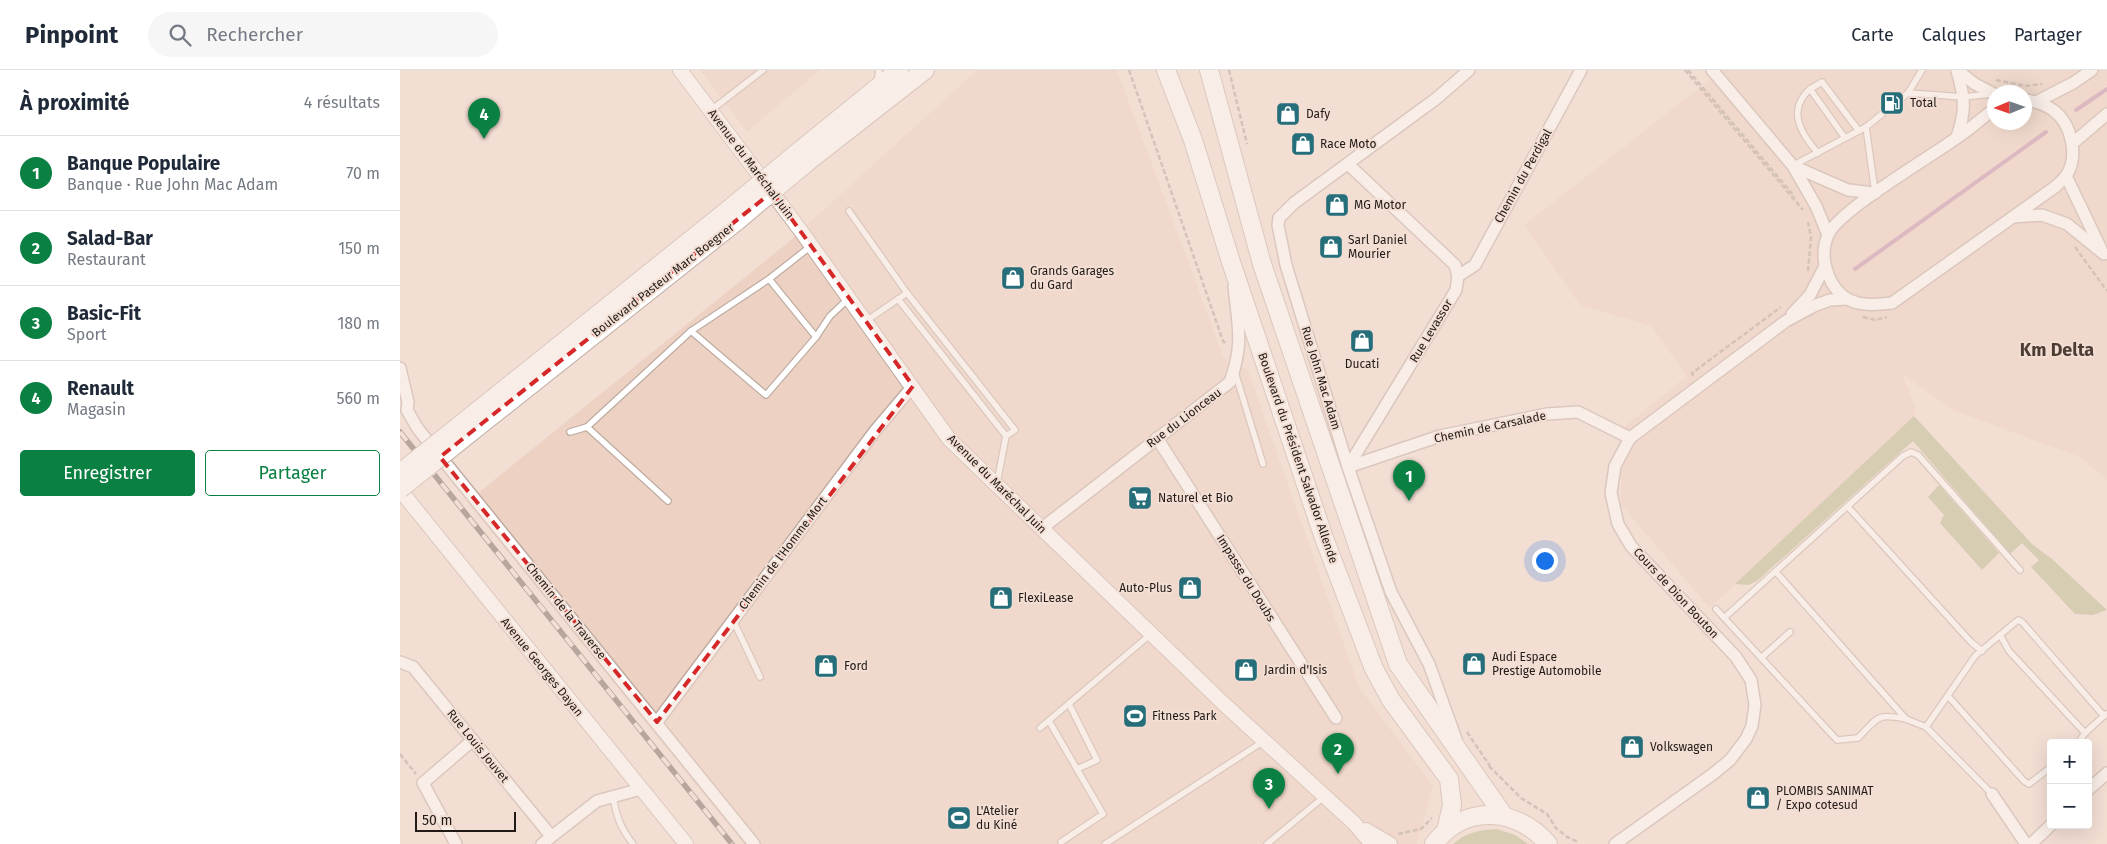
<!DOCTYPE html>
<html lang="fr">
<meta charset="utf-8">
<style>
body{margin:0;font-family:"Fira Sans",sans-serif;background:#f6f6f7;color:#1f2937}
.controls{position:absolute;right:15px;bottom:15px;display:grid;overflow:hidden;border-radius:5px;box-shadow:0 5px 20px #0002}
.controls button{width:45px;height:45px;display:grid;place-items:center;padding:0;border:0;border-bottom:1px solid #e0e1e3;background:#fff;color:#1f2937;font:25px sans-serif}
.compass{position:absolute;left:1587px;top:15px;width:45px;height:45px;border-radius:50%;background:#fff;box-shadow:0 5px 20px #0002;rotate:268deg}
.scale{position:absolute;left:15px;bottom:12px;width:101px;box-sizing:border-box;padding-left:5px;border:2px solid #211a16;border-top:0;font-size:14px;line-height:18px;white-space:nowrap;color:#211a16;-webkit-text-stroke:4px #f3ded4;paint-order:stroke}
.you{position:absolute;left:1144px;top:490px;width:18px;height:18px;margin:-12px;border:4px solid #fff;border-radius:50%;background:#1a73e8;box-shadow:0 0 0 8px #1a73e833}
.badge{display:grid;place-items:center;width:32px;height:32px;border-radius:50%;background:#0b8043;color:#fff;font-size:16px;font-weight:700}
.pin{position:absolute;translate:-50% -41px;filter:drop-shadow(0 1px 2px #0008)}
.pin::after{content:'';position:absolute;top:26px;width:18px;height:15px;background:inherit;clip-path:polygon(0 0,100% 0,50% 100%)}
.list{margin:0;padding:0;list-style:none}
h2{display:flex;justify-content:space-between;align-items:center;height:65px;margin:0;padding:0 20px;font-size:21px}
h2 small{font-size:16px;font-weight:400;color:#747a83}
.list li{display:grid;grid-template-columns:32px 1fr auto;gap:15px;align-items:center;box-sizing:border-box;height:75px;padding:0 20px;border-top:1px solid #e0e1e3}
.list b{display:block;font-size:19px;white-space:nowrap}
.list p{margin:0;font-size:16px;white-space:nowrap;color:#747a83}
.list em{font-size:16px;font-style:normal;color:#747a83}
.actions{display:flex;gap:10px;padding:15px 20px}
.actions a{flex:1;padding:11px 0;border:1px solid #0b8043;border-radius:5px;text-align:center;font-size:18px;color:#0b8043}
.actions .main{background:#0b8043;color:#fff}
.icon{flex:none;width:28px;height:28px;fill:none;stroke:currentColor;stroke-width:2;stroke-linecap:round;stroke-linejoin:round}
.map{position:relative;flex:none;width:1707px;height:774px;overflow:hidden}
header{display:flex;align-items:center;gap:30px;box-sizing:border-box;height:70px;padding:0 25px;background:#fff;border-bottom:1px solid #e0e1e3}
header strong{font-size:24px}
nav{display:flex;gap:28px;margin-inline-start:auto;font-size:18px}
.search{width:350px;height:45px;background:#f6f6f7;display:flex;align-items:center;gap:12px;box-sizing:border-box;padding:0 18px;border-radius:28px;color:#747a83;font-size:19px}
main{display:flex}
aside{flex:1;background:#fff}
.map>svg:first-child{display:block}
.built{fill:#edd2c3;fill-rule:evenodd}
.green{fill:#b4b88d}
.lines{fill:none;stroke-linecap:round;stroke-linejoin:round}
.stream{stroke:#c18ca9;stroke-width:4}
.service-casing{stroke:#bfaca2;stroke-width:8}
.minor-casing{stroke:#bfaca2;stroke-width:14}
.tertiary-casing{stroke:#bfaca2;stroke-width:16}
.primary-casing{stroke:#bfaca2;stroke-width:20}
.path{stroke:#b1a098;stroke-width:2.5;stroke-dasharray:5 2.5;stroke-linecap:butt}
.service{stroke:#fff;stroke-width:5.5}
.minor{stroke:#fff;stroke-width:11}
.tertiary{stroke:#fff;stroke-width:14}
.primary{stroke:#fff;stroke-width:18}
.rail-casing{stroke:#6e625c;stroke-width:5.5}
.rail{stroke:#f3ded4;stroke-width:4;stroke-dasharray:11;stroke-linecap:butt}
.primary-bridge-casing{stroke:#bfaca2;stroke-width:20;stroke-linecap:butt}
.primary-bridge{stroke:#fff;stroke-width:18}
.marked{fill:none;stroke:#d62828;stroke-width:4;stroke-dasharray:10 6;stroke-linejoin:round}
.labels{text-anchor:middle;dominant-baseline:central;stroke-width:4;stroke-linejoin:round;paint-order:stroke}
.poi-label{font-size:12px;fill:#211a16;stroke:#f3ded4;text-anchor:start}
.street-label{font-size:12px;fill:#211a16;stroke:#f3ded4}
.district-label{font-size:18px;font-weight:bold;fill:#4d3e35;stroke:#f3ded4}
</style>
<header>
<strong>Pinpoint</strong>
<div class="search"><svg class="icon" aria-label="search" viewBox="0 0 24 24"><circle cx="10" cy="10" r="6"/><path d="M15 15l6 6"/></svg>Rechercher</div>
<nav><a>Carte</a><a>Calques</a><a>Partager</a></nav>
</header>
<main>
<aside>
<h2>À proximité<small>4 résultats</small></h2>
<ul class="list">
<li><span class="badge">1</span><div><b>Banque Populaire</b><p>Banque · Rue John Mac Adam</p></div><em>70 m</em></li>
<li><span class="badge">2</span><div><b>Salad-Bar</b><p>Restaurant</p></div><em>150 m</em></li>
<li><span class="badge">3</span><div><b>Basic-Fit</b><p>Sport</p></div><em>180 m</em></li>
<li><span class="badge">4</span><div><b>Renault</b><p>Magasin</p></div><em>560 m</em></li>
</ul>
<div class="actions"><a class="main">Enregistrer</a><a>Partager</a></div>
</aside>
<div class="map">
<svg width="1707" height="774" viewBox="0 0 1707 774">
<rect width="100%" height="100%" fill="#f3ded4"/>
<g class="built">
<path d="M 300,0 L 420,0 L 347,62 Z"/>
<path d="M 577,0 L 717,0 L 824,288 L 848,300 L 959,617 L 1033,716 L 1017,774 L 344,774 L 67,432 L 385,175 Z"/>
<path d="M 1322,0 L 1707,0 L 1707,410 L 1680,387 L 1553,340 L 1502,304 L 1516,339 L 1514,346 L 1310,538 L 1221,435 L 1221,359 L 1287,306 L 1251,256 L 1180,235 L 1124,155 ZM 1594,22 L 1624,22 L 1624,52 L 1594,52 Z"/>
</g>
<g class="green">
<path d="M 1514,346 L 1632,474 L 1652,489 L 1707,540 L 1693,545 L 1675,544 L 1631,497 L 1639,490 L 1622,473 L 1610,484 L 1513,371 L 1357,511 L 1348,515 L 1335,514 Z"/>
<path d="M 1539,415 L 1599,483 L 1582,500 L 1540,453 L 1544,445 L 1528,427 Z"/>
<path d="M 1097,759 L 1115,765 L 1128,774 L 1053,774 C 1066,762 1080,760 1097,759 Z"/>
</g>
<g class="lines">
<g class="stream">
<path d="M 1676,40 L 1707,19"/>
<path d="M 1455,199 L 1646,62"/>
</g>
<defs>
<g id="service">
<path d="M 477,13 L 479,0"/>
<path d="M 1410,19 L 1422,12 L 1459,61"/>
<path d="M 1508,23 L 1564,27 L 1591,24"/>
<path d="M 310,41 L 363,0"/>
<path d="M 1466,57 L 1475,122"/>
<path d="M 1418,83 C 1400,63 1387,40 1410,19 L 1445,68"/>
<path d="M 1394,95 L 1466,57 L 1508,23 L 1522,0"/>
<path d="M 449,141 L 507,223 L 466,251"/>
<path d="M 369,209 L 411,176"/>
<path d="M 498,229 L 606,366 L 615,360 L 507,223"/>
<path d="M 291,261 L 369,209 L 416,267"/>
<path d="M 835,302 L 863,394"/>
<path d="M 170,362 L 187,357"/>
<path d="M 597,413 L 606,366"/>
<path d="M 268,431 L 187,357 L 291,261 L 366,325 L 416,267 L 430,246 L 448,229"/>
<path d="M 1448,437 L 1571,572 L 1582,581"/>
<path d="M 1376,502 L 1506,649 L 1526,657 L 1592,724"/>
<path d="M 1316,539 L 1437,670 L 1458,668 C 1479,647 1476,643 1506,649"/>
<path d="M 1324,548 L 1503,386 L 1511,382 L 1518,385 L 1620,500"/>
<path d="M 333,550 L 360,607"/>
<path d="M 1600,565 L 1609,581 L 1685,663"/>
<path d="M 1361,588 L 1390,562"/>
<path d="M 1548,626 L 1624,711 L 1629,714 L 1651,697"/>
<path d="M 669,634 L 697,690 L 677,699"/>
<path d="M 649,651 L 703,744 L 661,772"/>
<path d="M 1526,657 L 1575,586 L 1618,550 L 1622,552 L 1704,646"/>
<path d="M 640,658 L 751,564"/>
<path d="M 1678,673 L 1685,663 L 1706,644"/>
<path d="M 213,726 C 216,746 221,759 233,774"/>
<path d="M 705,774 L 864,671"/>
<path d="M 867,774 L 925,726"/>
</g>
<g id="minor">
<path d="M 1312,0 L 1393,96 L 1416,136 L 1428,165"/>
<path d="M 1557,0 L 1575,14 L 1594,24"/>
<path d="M 1638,31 L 1673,13 L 1692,0"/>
<path d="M 1594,39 C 1581,49 1569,60 1555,69 C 1530,87 1438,141 1428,165 C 1421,181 1424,198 1432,213 C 1446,237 1468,236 1492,233 L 1655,117 C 1658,114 1663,110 1666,106 C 1679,87 1672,54 1653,40 C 1644,34 1635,31 1624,30"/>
<path d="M 1557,67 C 1566,40 1565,28 1557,1"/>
<path d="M 1673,73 L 1707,44"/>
<path d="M 1393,96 L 1448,120 L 1475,123"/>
<path d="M 1666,106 L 1701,179"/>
<path d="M 1613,147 L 1642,145 L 1667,154 L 1704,184"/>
<path d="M 1058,206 L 1075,195 L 1181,0"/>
<path d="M 1392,244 L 1410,225 L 1425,196"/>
<path d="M 0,298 L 8,332 L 7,340 L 18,359 L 354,774"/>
<path d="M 757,368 L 936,648"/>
<path d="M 948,397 L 1056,220 L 1058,206 L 1055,195 L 949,95"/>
<path d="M 948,397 L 1040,366 L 1147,344 L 1178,342 L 1230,368"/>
<path d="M 641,459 L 830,312 C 844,274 838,256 834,217"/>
<path d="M 0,592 L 13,597 L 151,766"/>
<path d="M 257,652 L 475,361 L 513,316"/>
<path d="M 1056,669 L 1029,594 L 991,522 L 948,397 L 886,195 L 878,155 L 879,148 L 894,133 L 1037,28 L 1069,0"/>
<path d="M 1688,720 L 1707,703"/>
<path d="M 1592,724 L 1626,774"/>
<path d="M 56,774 L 23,713 L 73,670"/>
<path d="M 142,774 L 197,731 L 241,719"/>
<path d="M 1215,774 L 1313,704 L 1330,690 L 1346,669 L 1352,656 L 1355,635 L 1351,610 L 1336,587 L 1231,476 L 1218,454 L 1211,423 L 1215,396 L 1230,368 L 1386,251 L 1416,235 L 1430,230 L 1447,229"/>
<path d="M 1631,774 L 1651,755"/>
</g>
<g id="tertiary">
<path d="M 280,0 L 401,161 L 549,369 L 824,634 L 954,753 L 972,774"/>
<path d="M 0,420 L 286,774"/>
<path d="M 966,760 L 990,774"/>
</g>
<g id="primary">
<path d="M 766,0 L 793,70 L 831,192 L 924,468 L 974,599 L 991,630 L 1049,709 L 1052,735 L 1046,761"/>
<path d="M 809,0 L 862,194 L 998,594 L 1104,746"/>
<path d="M 397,83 L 499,0"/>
<path d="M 406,93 L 525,0"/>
<path d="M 40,371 L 328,140"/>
<path d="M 50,379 L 337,151"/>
<path d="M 1034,774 C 1064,734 1117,737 1148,774"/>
</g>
</defs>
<use href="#service" class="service-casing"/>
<use href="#minor" class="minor-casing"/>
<use href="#tertiary" class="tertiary-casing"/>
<use href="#primary" class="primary-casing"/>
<g class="path">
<path d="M 729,0 L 823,271 L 826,274"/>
<path d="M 829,0 L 847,74"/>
<path d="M 1285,0 L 1403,140"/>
<path d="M 1288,0 L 1395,127"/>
<path d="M 1596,10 L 1625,16 L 1642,14"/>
<path d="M 1675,177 L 1707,221"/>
<path d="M 1408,201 L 1411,167 L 1408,152"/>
<path d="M 1463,247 L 1475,250 L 1487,247"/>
<path d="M 1293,306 L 1292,303 L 1381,237"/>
<path d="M 1067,662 L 1090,696"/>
<path d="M 0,684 L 16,704"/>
<path d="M 1089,696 L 1121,728 L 1147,744 L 1156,758 L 1167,767 L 1176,771 L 1177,774"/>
<path d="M 998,764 L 1021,759 L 1032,748"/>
</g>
<use href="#service" class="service"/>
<use href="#minor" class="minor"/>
<use href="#tertiary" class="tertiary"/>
<use href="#primary" class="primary"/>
<defs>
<path id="rail" d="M 0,362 L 332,774"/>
</defs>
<use href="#rail" class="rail-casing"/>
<use href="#rail" class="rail"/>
<defs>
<g id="primary-bridge">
<path d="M 328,140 L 397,83"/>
<path d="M 337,151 L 406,93"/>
<path d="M 0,403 L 40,371"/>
<path d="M 0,419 L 50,379"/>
</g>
</defs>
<use href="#primary-bridge" class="primary-bridge-casing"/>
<use href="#primary-bridge" class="primary-bridge"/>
</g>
<path d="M0 0H1707V774H0ZM 372,122 L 513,316 L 257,652 L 40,387 Z" fill="#f3ded4" fill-opacity=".55" fill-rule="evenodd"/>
<path class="marked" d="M 372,122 L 513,316 L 257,652 L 40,387 Z"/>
<defs>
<symbol id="fuel-square" viewBox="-11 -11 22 22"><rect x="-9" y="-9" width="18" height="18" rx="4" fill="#266e79" stroke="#f3ded4"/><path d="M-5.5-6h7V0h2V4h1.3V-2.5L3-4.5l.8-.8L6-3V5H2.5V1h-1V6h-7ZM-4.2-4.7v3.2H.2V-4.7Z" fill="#fff"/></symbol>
<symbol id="shop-square" viewBox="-11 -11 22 22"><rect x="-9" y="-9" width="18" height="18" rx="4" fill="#266e79" stroke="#f3ded4"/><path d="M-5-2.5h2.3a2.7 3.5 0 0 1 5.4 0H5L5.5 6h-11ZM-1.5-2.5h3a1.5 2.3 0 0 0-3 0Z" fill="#fff"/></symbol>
<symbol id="supermarket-square" viewBox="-11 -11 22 22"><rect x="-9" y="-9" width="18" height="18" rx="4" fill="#266e79" stroke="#f3ded4"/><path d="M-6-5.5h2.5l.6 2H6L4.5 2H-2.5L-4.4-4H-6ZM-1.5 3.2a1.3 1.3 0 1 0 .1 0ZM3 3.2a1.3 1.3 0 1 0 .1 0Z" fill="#fff"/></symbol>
<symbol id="stadium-square" viewBox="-11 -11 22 22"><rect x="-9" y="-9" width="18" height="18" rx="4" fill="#266e79" stroke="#f3ded4"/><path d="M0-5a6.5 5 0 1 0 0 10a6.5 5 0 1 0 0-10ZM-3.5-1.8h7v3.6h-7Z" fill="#fff"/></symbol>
</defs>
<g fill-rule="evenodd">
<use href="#fuel-square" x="1478" y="19" width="28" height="28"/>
<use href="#shop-square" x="874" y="30" width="28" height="28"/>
<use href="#shop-square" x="889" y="60" width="28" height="28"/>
<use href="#shop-square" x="923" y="121" width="28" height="28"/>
<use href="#shop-square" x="917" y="163" width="28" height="28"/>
<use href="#shop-square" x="599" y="194" width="28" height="28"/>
<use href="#shop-square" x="948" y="257" width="28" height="28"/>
<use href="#supermarket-square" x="726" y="414" width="28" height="28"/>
<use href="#shop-square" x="776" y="504" width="28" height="28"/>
<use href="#shop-square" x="587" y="514" width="28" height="28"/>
<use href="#shop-square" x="1060" y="580" width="28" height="28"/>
<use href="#shop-square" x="412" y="582" width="28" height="28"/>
<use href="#shop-square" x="832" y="586" width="28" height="28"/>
<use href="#stadium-square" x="721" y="632" width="28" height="28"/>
<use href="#shop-square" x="1218" y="663" width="28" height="28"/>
<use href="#shop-square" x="1344" y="714" width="28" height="28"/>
<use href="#stadium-square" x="545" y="734" width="28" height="28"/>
</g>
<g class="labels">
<g class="poi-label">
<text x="1510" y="33">Total</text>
<text x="906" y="44">Dafy</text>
<text x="920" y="74">Race Moto</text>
<text x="954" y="135">MG Motor</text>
<text x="948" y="170">Sarl Daniel<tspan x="948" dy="14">Mourier</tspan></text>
<text x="630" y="201">Grands Garages<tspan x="630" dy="14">du Gard</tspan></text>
<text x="962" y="294" text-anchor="middle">Ducati</text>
<text x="758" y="428">Naturel et Bio</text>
<text x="772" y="518" text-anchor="end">Auto-Plus</text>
<text x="618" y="528">FlexiLease</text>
<text x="1092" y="587">Audi Espace<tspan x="1092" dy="14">Prestige Automobile</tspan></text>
<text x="444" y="596">Ford</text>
<text x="864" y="600">Jardin d'Isis</text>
<text x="752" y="646">Fitness Park</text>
<text x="1250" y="677">Volkswagen</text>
<text x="1376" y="721">PLOMBIS SANIMAT<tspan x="1376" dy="14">/ Expo cotesud</tspan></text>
<text x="576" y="741">L'Atelier<tspan x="576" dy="14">du Kiné</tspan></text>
</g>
<g class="street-label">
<text transform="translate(351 94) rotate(53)">Avenue du Maréchal Juin</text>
<text transform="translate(1123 106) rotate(-61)">Chemin du Perdigal</text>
<text transform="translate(263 210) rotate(-38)">Boulevard Pasteur Marc Boegner</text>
<text transform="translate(1031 261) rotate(-59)">Rue Levassor</text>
<text transform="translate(921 308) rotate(73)">Rue John Mac Adam</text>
<text transform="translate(784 348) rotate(-37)">Rue du Lionceau</text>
<text transform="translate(1090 357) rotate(-12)">Chemin de Carsalade</text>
<text transform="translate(898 388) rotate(71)">Boulevard du Président Salvador Allende</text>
<text transform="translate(597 414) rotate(45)">Avenue du Maréchal Juin</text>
<text transform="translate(383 483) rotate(-53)">Chemin de l'Homme Mort</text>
<text transform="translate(846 508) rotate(58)">Impasse du Doubs</text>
<text transform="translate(1276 523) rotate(47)">Cours de Dion Bouton</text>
<text transform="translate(166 541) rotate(51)">Chemin de la Traverse</text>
<text transform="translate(142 597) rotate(51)">Avenue Georges Dayan</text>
<text transform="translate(78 676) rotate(51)">Rue Louis Jouvet</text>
</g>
<g class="district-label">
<text x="1657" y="280">Km Delta</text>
</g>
</g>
</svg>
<div class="controls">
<button>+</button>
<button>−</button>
</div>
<svg class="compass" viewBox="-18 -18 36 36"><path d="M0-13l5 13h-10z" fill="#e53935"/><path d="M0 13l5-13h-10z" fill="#747a83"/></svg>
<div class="scale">50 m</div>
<div class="you"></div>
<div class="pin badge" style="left:1009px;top:431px">1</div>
<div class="pin badge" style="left:938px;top:704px">2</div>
<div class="pin badge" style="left:869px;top:739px">3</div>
<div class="pin badge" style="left:84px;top:69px">4</div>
</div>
</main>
